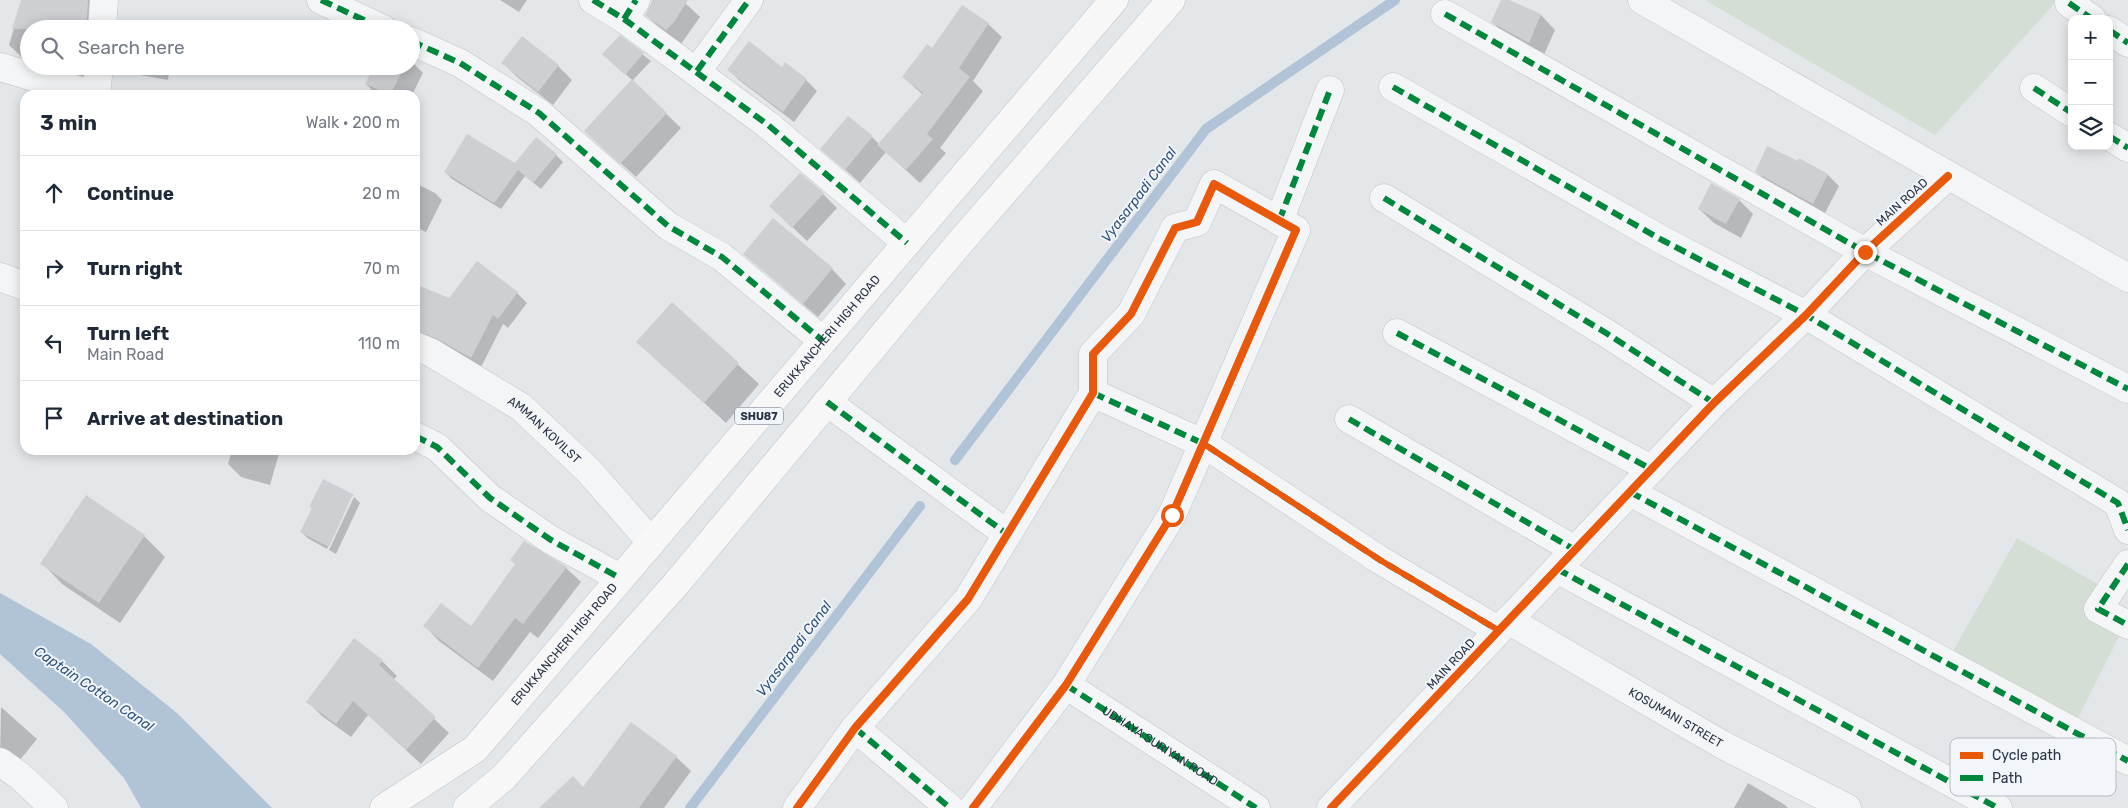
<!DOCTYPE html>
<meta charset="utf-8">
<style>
body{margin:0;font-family:Rubik,sans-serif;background:#f2f2f3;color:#1f2937}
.controls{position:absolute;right:15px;top:15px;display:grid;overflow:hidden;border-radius:10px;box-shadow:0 2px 12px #0003}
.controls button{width:45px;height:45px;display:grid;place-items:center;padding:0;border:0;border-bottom:1px solid #e0e1e3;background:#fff;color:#1f2937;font:25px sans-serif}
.stop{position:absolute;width:15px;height:15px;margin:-11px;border:4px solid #ea580c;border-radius:50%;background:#fff}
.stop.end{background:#ea580c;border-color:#fff;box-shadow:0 1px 5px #0008}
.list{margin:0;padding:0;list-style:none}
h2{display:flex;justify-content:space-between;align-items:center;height:65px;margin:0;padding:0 20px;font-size:21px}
h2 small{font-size:16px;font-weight:400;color:#747a83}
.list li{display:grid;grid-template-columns:32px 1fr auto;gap:15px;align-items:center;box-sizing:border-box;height:75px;padding:0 20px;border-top:1px solid #e0e1e3}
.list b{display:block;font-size:19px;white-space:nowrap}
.list p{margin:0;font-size:16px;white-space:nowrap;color:#747a83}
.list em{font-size:16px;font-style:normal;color:#747a83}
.icon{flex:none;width:28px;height:28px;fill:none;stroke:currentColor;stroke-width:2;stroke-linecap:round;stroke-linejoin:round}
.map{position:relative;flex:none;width:2128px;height:808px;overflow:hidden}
.search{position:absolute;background:#fff;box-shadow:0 2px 12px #0003;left:20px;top:20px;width:400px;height:55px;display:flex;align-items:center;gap:12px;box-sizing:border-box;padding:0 18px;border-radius:28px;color:#747a83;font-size:19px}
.panel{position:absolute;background:#fff;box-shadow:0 2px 12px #0003;left:20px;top:90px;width:400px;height:365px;border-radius:15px}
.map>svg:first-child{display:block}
.green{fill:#d5ded5}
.water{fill:#b1c3d6}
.shadow{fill:#0003}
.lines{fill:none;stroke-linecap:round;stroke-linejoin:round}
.stream{stroke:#b1c3d6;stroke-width:10}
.building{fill:#cdcfd2}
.minor-casing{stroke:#c2c5c8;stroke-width:29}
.major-casing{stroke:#c0c4c8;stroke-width:29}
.minor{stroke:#f4f5f6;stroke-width:28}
.major{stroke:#f7f7f8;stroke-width:28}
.quiet{stroke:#00873e;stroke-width:6;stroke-dasharray:12 6;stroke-linecap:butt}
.cycleway-casing{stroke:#f2f5f9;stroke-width:11}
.cycleway{stroke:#e8590c;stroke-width:8}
.route{stroke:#ea580c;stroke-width:6}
.labels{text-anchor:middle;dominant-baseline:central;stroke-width:4;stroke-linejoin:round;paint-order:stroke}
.shield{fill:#f2f5f9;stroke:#656d7b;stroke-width:1}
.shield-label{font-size:11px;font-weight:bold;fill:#293345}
.street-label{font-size:12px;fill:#293345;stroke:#f2f5f9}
.water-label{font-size:14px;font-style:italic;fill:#30527c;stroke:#f2f5f9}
.key{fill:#f2f5f9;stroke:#b6bbc3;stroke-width:1}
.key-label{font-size:14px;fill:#293345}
</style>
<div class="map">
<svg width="2128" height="808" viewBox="0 0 2128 808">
<rect width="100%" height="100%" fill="#e4e7ea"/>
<g class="green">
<path d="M 1705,0 L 2058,0 L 1935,135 Z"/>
<path d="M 2017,538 L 2098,584 L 2084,607 L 2122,631 L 2076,722 L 1949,658 Z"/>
</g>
<path class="water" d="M 0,593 L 91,644 L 177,713 L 272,808 L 141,808 L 124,778 L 64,712 L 0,654 Z"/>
<g class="shadow">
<path d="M 22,0 L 110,0 L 101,29 L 29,29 L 29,60 L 24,59 L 9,45 Z"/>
<path d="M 500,0 L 527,0 L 519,12 Z"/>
<path d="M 653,0 L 682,0 L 700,17 L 681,44 L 661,29 L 646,15 Z"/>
<path d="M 1502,0 L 1541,15 L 1555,30 L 1543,57 L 1507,36 L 1492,22 Z"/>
<path d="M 962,7 L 988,24 L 1002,37 L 973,81 L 983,91 L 940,148 L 946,153 L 920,183 L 886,152 L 860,183 L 822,149 L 872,137 L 879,144 L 923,95 L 903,77 L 932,50 Z"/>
<path d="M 119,25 L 141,29 L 118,29 Z"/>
<path d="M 620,37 L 651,61 L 632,81 L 681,128 L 636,177 L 585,131 L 632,80 L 604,54 Z"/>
<path d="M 411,61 L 423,73 L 412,95 L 377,95 L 366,84 L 375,66 L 411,66 Z"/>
<path d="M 503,63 L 558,66 L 572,80 L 553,105 L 517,77 Z"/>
<path d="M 48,66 L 107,66 L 88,78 Z"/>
<path d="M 121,66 L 170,66 L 168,80 L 129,73 Z"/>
<path d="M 728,69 L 782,69 L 806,80 L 817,91 L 794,122 L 739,80 Z"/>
<path d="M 556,155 L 563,162 L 541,189 L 525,176 L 501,209 L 452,179 L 445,172 L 515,164 Z"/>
<path d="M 1799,160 L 1828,175 L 1839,186 L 1824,215 L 1767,182 L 1756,171 L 1798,163 Z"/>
<path d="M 415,183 L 435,193 L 442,200 L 426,232 L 415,227 Z"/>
<path d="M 823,194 L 837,208 L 807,241 L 785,220 Z"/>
<path d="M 1739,200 L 1753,214 L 1741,238 L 1714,223 L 1699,209 Z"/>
<path d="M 744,254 L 832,269 L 846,284 L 818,317 Z"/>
<path d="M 415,286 L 449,300 L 517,293 L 527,303 L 508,328 L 503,324 L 481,367 L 415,339 Z"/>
<path d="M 672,304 L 759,384 L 726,423 L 638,342 Z"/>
<path d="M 232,450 L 280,450 L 270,485 L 241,477 L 228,464 Z"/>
<path d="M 323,481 L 354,496 L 351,496 L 327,549 L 309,539 L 301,532 L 313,509 Z"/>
<path d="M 86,497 L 144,536 L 165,557 L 120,623 L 62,584 L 42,563 Z"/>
<path d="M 354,497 L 360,503 L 336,554 L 329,550 Z"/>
<path d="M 511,560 L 566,568 L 581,582 L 538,638 L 530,632 L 493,681 L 439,641 L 425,626 L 471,628 L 516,565 Z"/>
<path d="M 354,640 L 382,661 L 397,676 L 393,680 L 449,733 L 421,764 L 368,715 L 351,737 L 322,716 L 308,702 Z"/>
<path d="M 1,707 L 37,739 L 19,761 L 0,758 Z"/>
<path d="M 676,757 L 691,771 L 664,808 L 541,808 L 584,789 Z"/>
<path d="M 1748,783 L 1785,805 L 1788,808 L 1734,808 Z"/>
</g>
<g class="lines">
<g class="stream">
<path d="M 955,460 L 1206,129 L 1395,0"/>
<path d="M 690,808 L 920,506"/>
</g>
</g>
<g class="building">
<path d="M 21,0 L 88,0 L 87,17 L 84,29 L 12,29 Z"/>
<path d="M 654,0 L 688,0 L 674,22 L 666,30 L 645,15 Z"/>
<path d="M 1501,0 L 1509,0 L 1541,14 L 1529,43 L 1491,22 Z"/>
<path d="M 962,5 L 989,23 L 959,68 L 970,77 L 927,134 L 933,139 L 906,170 L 877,145 L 923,93 L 902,77 L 927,44 L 932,48 Z"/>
<path d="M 620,35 L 644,53 L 625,75 L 602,54 Z"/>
<path d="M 522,36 L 559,65 L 538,92 L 501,63 Z"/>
<path d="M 749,41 L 782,67 L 785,62 L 807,79 L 783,112 L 727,70 Z"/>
<path d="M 374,66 L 405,66 L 390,95 L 365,84 Z"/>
<path d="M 632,79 L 667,113 L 620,164 L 584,131 Z"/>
<path d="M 848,116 L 873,136 L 845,170 L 820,149 Z"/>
<path d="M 467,134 L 515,163 L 536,137 L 557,154 L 533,183 L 518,170 L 494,203 L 444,172 Z"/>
<path d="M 1767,146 L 1798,161 L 1799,158 L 1828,174 L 1813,204 L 1755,172 Z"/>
<path d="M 800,173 L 824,193 L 792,228 L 769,206 Z"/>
<path d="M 1711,183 L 1740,199 L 1726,224 L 1698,209 Z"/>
<path d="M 773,218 L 833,268 L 803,304 L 743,254 Z"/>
<path d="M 477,261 L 518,292 L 498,319 L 493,315 L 471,358 L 436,338 L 415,331 L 415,284 L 449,298 Z"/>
<path d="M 672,302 L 739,363 L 704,403 L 636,342 Z"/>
<path d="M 323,479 L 353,494 L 329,547 L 300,532 L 312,508 L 309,507 Z"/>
<path d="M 86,495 L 145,535 L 99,603 L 40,564 Z"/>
<path d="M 524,541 L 567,567 L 523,624 L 515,618 L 478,668 L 423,626 L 441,603 L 471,626 L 515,564 L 510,560 Z"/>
<path d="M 354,638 L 383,660 L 379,665 L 436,717 L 406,750 L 353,701 L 336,724 L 306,702 Z"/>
<path d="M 631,722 L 677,756 L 639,808 L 539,808 L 573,776 L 583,787 Z"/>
</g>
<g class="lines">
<defs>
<g id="minor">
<path d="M 321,0 L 383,29"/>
<path d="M 593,0 L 624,19 L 768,125 L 907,243"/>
<path d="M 1642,0 L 2128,278"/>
<path d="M 2069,3 L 2092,19"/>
<path d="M 1445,14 L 1865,252 L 2128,389"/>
<path d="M 624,19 L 636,0"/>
<path d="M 102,29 L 104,0"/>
<path d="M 2109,30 L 2128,43"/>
<path d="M 411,41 L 460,63 L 539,113 L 668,226 L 722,257 L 823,341"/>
<path d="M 0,67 L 94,95"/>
<path d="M 697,71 L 749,0"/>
<path d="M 1393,87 L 1662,240 L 1806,315 L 2118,503 L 2128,530"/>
<path d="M 2034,88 L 2072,113"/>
<path d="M 96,95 L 99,66"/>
<path d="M 2109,136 L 2128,148"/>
<path d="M 1384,198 L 1606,333 L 1714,403"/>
<path d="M 1279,221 L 1330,90"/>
<path d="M 0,277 L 25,286"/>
<path d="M 1397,333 L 1651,469"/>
<path id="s1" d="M 415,346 L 430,352 L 521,407 L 588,470 L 651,542"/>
<path d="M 1093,393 L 1204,444 L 1380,560 L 1498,630"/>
<path d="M 827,402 L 1007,534"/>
<path d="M 1349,419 L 1575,550"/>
<path d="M 415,436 L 437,447 L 490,498 L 551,540 L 620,578"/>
<path d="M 1630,492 L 2128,761"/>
<path d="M 2128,564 L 2098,609 L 2128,625"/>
<path d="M 1557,569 L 1998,808"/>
<path id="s2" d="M 1508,620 L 1721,744 L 1847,808"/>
<path id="s3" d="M 1066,685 L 1256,808"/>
<path d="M 855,728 L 950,808"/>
<path d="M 0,762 L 20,776 L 54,808"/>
<path d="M 797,808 L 855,728 L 968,599 L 1093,393 L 1093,354 L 1131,314 L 1175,228 L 1197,222 L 1214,184 L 1296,230 L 1172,515 L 1066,685 L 973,808"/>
<path d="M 1331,808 L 1714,403 L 1806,315 L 1865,252 L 1948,176"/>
</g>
<g id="major">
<path id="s4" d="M 384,808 L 475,749 L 1114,0"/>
<path d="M 467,808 L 504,777 L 676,584 L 957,246 L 1171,0"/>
</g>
</defs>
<use href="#minor" class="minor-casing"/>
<use href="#major" class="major-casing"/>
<use href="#minor" class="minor"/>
<use href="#major" class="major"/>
<g class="quiet">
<path d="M 321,0 L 383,29"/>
<path d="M 593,0 L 624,19 L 768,125 L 907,243"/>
<path d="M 2069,3 L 2092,19"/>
<path d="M 1445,14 L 1865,252 L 2128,389"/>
<path d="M 624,19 L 636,0"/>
<path d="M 2109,30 L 2128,43"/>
<path d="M 411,41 L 460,63 L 539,113 L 668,226 L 722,257 L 823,341"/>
<path d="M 697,71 L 749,0"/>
<path d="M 1393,87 L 1662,240 L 1806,315 L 2118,503 L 2128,530"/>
<path d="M 2034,88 L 2072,113"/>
<path d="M 2109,136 L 2128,148"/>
<path d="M 1384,198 L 1606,333 L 1714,403"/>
<path d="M 1279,221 L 1330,90"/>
<path d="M 1397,333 L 1651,469"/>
<path d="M 1093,393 L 1204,444 L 1380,560 L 1498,630"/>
<path d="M 827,402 L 1007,534"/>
<path d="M 1349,419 L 1575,550"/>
<path d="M 415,436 L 437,447 L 490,498 L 551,540 L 620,578"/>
<path d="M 1630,492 L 2128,761"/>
<path d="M 2128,564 L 2098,609 L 2128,625"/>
<path d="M 1557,569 L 1998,808"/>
<path d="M 1066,685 L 1256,808"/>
<path d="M 855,728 L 950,808"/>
</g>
<defs>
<g id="cycleway">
<path d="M 797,808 L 855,728 L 968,599 L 1093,393 L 1093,354 L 1131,314 L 1175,228 L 1197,222 L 1214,184 L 1296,230 L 1172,515 L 1066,685 L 973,808"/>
<path d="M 1331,808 L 1714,403 L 1806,315 L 1865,252 L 1948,176"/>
</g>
</defs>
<use href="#cycleway" class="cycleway-casing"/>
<use href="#cycleway" class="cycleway"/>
</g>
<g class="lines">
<path class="route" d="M 1172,515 L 1204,444 L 1380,560 L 1498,630 L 1714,402 L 1806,315 L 1865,252"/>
</g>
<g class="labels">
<rect class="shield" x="735" y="407.5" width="48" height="17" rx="4"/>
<g class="shield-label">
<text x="759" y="416">SHU87</text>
</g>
<g class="street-label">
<text transform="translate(1902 202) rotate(-42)">MAIN ROAD</text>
<text stroke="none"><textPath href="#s4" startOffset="651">ERUKKANCHERI HIGH ROAD</textPath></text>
<text stroke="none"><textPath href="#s1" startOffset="155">AMMAN KOVILST</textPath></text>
<text stroke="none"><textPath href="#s4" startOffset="246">ERUKKANCHERI HIGH ROAD</textPath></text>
<text transform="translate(1451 664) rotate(-47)">MAIN ROAD</text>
<text stroke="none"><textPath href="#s2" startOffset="194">KOSUMANI STREET</textPath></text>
<text stroke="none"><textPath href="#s3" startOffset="112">UDHAYA SURIYAN ROAD</textPath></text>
</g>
<g class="water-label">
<text transform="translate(1139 195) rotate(-53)">Vyasarpadi Canal</text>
<text transform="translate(794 649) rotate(-53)">Vyasarpadi Canal</text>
<text transform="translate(94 689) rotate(34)">Captain Cotton Canal</text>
</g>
</g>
<rect x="1950" y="738" width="166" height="58" rx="8" class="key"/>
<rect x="1960" y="752" width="23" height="7" fill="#e8590c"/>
<rect x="1960" y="775" width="23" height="6" fill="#00873e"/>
<g class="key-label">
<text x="1992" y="760">Cycle path</text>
<text x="1992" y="783">Path</text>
</g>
</svg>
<div class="controls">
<button>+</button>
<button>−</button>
<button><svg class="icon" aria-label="layers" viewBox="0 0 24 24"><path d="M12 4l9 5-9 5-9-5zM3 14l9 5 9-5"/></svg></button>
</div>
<div class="stop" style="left:1172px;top:515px"></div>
<div class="stop end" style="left:1865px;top:252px"></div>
<div class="search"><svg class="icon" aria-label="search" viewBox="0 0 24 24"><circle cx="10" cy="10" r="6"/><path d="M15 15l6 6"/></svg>Search here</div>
<section class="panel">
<h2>3 min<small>Walk · 200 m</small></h2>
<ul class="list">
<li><svg class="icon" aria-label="ahead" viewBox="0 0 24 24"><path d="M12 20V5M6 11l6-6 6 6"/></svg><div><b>Continue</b></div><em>20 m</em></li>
<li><svg class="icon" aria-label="right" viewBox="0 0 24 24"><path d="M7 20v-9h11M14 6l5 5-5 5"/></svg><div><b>Turn right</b></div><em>70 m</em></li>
<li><svg class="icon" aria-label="left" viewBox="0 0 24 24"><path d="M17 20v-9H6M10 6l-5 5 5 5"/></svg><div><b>Turn left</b><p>Main Road</p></div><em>110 m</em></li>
<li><svg class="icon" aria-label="arrive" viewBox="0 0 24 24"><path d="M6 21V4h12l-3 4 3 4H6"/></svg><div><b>Arrive at destination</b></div></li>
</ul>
</section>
</div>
